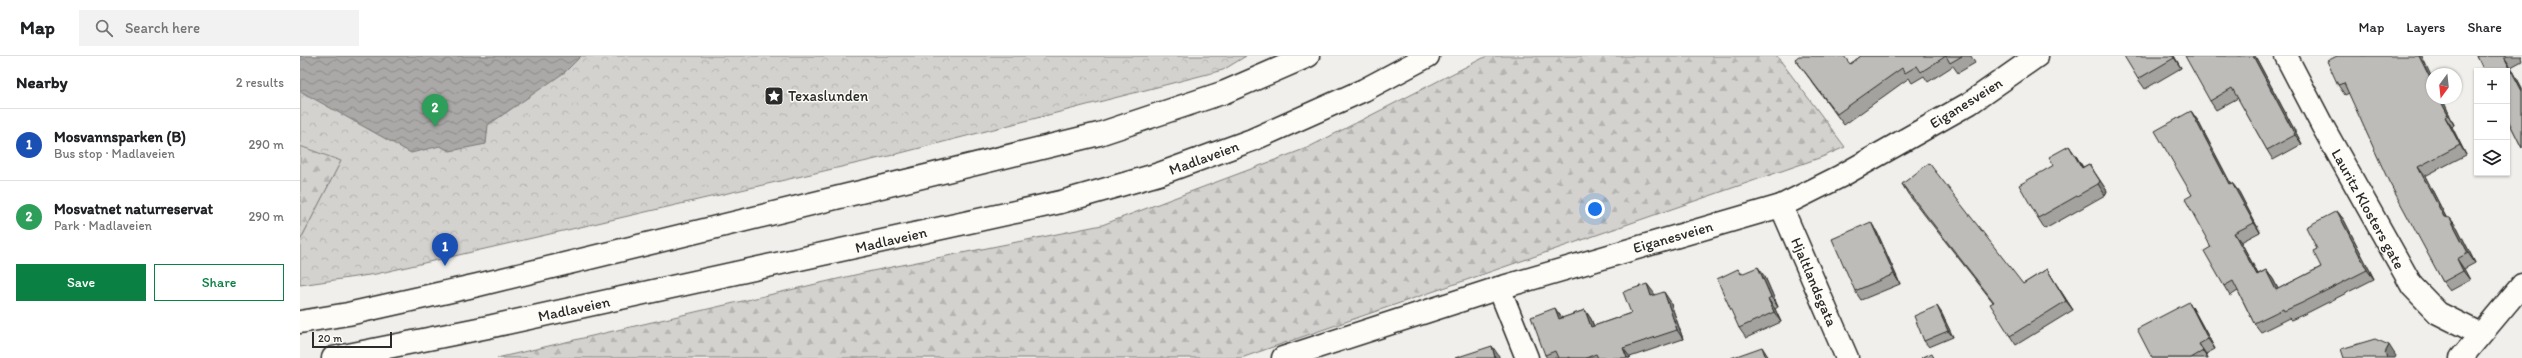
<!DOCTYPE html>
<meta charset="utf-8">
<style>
body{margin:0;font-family:Itim,sans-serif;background:#f2f2f2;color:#202124}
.controls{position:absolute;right:12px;top:12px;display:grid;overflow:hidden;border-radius:0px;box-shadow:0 1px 3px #0004}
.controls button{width:36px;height:36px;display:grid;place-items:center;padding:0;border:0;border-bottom:1px solid #e0e0e0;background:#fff;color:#202124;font:20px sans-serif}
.compass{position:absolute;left:2126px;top:12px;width:36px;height:36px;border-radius:50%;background:#fff;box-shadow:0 1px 3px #0004;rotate:195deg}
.scale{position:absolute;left:12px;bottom:10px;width:80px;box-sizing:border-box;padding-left:4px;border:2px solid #2b2b2b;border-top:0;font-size:11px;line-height:14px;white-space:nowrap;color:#2b2b2b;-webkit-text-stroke:3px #fdfcf7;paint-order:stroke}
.you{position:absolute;left:1295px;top:153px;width:14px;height:14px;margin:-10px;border:3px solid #fff;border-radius:50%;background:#1a73e8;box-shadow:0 0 0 6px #1a73e833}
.badge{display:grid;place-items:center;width:26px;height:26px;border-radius:50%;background:#0b8043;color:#fff;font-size:13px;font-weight:700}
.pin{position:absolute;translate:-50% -33px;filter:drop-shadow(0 1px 2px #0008)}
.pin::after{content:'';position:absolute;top:21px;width:14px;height:12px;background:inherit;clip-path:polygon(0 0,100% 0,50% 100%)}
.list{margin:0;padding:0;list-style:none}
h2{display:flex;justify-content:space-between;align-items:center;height:52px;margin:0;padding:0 16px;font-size:17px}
h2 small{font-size:13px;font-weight:400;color:#757577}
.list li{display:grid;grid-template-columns:26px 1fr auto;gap:12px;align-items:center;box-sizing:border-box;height:72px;padding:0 16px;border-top:1px solid #e0e0e0}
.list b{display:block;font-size:15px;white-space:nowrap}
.list p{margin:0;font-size:13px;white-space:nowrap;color:#757577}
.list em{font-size:13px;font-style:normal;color:#757577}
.actions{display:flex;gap:8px;padding:12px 16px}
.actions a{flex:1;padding:9px 0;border:1px solid #0b8043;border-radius:0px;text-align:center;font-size:14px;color:#0b8043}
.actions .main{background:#0b8043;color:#fff}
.icon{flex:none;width:22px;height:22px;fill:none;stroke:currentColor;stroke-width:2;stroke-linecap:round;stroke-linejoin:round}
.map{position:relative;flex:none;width:2222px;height:302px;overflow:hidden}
header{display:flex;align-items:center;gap:24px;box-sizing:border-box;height:56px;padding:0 20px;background:#fff;border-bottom:1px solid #e0e0e0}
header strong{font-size:19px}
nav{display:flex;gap:22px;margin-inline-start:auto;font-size:14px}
.search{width:280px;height:36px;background:#f2f2f2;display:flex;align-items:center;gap:10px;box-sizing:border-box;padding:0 14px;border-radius:0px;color:#757577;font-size:15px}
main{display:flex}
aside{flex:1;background:#fff}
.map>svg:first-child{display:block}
.forest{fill:url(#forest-firs);stroke:#7f7e7d}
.park{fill:url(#park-crowns);stroke:#7f7e7d}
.water{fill:url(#water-waves);stroke:#777775}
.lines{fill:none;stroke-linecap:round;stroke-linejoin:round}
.minor-casing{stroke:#2b2b2b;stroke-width:25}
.major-casing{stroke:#2b2b2b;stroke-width:25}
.minor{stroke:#fdfcf7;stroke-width:22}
.major{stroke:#fdfcf7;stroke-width:22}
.wall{fill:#a3a29e;stroke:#2b2b2b}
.shaded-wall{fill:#848481;stroke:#2b2b2b}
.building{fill:#bdbcb8;stroke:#2b2b2b}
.labels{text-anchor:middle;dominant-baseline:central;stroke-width:3;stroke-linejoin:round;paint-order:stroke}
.poi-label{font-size:15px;fill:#2b2b2b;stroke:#fdfcf7;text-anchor:start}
.street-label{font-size:15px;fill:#2b2b2b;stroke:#fdfcf7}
</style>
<header>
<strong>Map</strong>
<div class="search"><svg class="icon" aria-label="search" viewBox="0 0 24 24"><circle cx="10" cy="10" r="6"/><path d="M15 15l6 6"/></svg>Search here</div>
<nav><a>Map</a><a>Layers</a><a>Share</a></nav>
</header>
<main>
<aside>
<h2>Nearby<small>2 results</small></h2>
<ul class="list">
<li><span class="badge" style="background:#1a4fb4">1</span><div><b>Mosvannsparken (B)</b><p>Bus stop · Madlaveien</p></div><em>290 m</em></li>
<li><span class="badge" style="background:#2e9e5b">2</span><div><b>Mosvatnet naturreservat</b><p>Park · Madlaveien</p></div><em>290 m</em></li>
</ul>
<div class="actions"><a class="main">Save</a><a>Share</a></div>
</aside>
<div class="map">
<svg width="2222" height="302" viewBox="0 0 2222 302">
<defs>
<pattern id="forest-firs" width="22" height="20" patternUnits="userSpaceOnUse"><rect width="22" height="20" fill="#d3d2cf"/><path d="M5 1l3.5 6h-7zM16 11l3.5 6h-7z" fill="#b5b4b2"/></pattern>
<pattern id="park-crowns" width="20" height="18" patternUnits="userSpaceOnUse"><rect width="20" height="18" fill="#d3d2cf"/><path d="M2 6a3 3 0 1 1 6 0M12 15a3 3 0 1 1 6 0" fill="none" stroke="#b5b4b2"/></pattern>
<pattern id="water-waves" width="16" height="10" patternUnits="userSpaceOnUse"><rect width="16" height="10" fill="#aaa9a7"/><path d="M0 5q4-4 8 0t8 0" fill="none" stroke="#8b8a88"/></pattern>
</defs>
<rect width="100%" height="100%" fill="#f0efeb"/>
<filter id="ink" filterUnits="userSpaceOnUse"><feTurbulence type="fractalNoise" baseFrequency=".025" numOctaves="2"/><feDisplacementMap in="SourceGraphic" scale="8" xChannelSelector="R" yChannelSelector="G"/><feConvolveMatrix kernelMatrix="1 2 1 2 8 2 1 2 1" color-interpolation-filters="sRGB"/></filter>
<g filter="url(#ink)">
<g class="forest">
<path d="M 1187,0 L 1477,0 L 1545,91 L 1522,101 L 941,302 L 197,302 L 572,215 L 802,169 L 1007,92 Z"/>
<path d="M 0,35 L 57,74 L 0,185 Z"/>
</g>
<path class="park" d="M 0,0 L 946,0 L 923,14 L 589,100 L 76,218 L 0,229 L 0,185 L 41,105 L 0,90 Z"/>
<path class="water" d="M 0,0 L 281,0 L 265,16 L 188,69 L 186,88 L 150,95 L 140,90 L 111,97 L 0,35 Z"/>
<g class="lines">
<defs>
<g id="minor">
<path d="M 1986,0 L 2023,71 L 2112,230 L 2138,257 L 2180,278"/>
<path d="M 1481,150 L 1547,302"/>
<path d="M 1199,232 L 1227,302"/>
<path d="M 983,302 L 1199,232 L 1481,150 L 1541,120 L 1670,47 L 1737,0"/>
<path d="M 2161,302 L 2222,229"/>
</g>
<g id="major">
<path d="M 0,266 L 48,258 L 178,229 L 799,78 L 925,36 L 1008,0"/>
<path d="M 33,302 L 188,271 L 761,146 L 859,118 L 952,84 L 1064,34 L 1128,0"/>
</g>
</defs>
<use href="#minor" class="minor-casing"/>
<use href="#major" class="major-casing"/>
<use href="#minor" class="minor"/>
<use href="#major" class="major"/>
</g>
<g class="wall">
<path d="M 1561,0 L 1671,0 L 1675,7 L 1658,17 L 1653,10 L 1628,26 L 1624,20 L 1612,27 L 1609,22 L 1544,69 L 1495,3 L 1550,8 Z"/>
<path d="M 1874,0 L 1881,12 L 1845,33 L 1838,23 Z"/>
<path d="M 1955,0 L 2002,88 L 1973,104 L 1967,94 L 1938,42 L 1916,54 L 1910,45 Z"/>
<path d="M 2037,0 L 2142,42 L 2154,69 L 2152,71 L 2166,99 L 2125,120 L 2146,161 L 2157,171 L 2175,207 L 2164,213 L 2170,224 L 2150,235 L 2143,226 L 2049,37 L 2045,39 L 2038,29 Z"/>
<path d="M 2177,0 L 2222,0 L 2221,1 L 2222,5 L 2211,11 L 2222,32 L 2222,92 Z"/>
<path d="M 1891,55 L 1898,65 L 1931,128 L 1932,127 L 1939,136 L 1960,176 L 1941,186 L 1958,218 L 1966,214 L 1973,223 L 1978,233 L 2021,211 L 2017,193 L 2037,155 L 2044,164 L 2074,223 L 2009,256 L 1991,264 L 1989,262 L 1961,276 L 1954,267 L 1938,235 L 1930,240 L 1924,230 L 1892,139 Z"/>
<path d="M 1776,100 L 1783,111 L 1789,108 L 1807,135 L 1805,139 L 1745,173 L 1738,162 Z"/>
<path d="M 1602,128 L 1723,228 L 1747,213 L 1753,223 L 1773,254 L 1716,289 L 1710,280 L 1693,246 L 1608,138 Z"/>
<path d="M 1577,176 L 1600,228 L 1561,244 L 1555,235 Z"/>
<path d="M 1438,213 L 1442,218 L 1465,221 L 1478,251 L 1475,253 L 1481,266 L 1446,282 L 1439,272 Z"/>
<path d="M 1347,228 L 1354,239 L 1370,245 L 1383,283 L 1330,301 L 1330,302 L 1247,302 L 1245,299 L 1262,262 L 1285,254 L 1291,263 L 1294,270 L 1331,257 Z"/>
<path d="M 1889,246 L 1895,256 L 1915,293 L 1906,298 L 1908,302 L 1852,302 Z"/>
<path d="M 1641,256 L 1653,281 L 1629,291 L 1624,285 Z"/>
</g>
<g class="shaded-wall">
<path d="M 1873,0 L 1874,0 L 1881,12 Z"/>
<path d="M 1953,0 L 1955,0 L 2002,88 L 1995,79 Z"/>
<path d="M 2119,0 L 2122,0 L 2132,22 L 2132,26 Z"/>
<path d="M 2204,1 L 2211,11 L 2222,32 L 2222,35 Z"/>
<path d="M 2139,42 L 2142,42 L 2154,69 L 2148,59 Z"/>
<path d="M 1891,55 L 1898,65 L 1936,138 L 1929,128 Z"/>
<path d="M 2145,61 L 2152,71 L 2166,99 L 2160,89 Z"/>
<path d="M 1769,90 L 1776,100 L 1789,122 L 1782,112 Z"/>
<path d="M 1789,108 L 1807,135 L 1805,139 L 1798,128 Z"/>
<path d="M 2118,111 L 2125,120 L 2151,171 L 2144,161 Z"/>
<path d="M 1932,127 L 1939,136 L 1960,176 L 1954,167 Z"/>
<path d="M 2037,155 L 2044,164 L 2074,223 L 2067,214 Z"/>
<path d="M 2150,162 L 2157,171 L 2175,207 L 2168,197 Z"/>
<path d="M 1571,166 L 1577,176 L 1600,228 L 1594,218 Z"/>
<path d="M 1934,177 L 1941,186 L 1963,228 L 1957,219 Z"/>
<path d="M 2157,203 L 2164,213 L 2170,224 L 2163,215 Z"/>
<path d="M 1458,211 L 1465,221 L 1478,251 L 1471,241 Z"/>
<path d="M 1747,213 L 1753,223 L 1773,254 L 1766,245 Z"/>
<path d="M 1966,214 L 1973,223 L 1983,243 L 1976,234 Z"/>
<path d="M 1347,228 L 1354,237 L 1358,249 L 1351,240 Z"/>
<path d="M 1364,236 L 1370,245 L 1383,283 L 1377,274 Z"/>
<path d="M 1468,243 L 1475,253 L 1481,266 L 1474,256 Z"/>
<path d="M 1889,246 L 1895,256 L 1915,293 L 1908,283 Z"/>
<path d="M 1637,250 L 1641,256 L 1653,281 L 1648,275 Z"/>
<path d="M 1255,252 L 1262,262 L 1266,273 L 1259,263 Z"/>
<path d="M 1285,254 L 1291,263 L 1297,280 L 1291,271 Z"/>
<path d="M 1899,288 L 1906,298 L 1908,302 L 1903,295 Z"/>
<path d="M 2089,289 L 2096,300 L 2095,302 L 2087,302 L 2085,297 Z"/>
<path d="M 1192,290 L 1199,300 L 1199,302 L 1195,302 Z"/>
<path d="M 1462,291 L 1469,302 L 1466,302 Z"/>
<path d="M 1323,292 L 1330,301 L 1330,302 L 1327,302 Z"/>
</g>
<g class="building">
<path d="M 1499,0 L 1544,0 L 1550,8 L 1561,0 L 1646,0 L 1621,16 L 1617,10 L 1605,17 L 1602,12 L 1537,58 L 1495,3 Z"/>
<path d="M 1646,0 L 1662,0 L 1650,7 Z"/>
<path d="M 1824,0 L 1873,0 L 1874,2 L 1838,23 Z"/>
<path d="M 1885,0 L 1953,0 L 1995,79 L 1967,94 L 1932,32 L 1910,45 Z"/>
<path d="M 2037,0 L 2119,0 L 2132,26 L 2132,42 L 2139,42 L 2148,59 L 2145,61 L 2160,89 L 2118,111 L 2144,161 L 2150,162 L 2168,197 L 2157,203 L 2163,215 L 2143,226 L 2089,126 L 2044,27 L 2038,29 L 2027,5 Z"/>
<path d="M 2177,0 L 2207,0 L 2204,1 L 2222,35 L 2222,92 L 2207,62 L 2207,15 L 2184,15 Z"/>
<path d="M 1891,55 L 1929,128 L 1932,127 L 1954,167 L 1934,177 L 1957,219 L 1966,214 L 1976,234 L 2021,211 L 2013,195 L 2017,193 L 2006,171 L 2037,155 L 2067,214 L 2002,247 L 1984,255 L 1983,253 L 1954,267 L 1933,225 L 1924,230 L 1904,195 L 1911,191 L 1885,143 L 1892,139 L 1855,75 Z"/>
<path d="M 1769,90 L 1782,112 L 1789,108 L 1800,125 L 1798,128 L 1738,162 L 1719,129 L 1754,109 L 1749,101 Z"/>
<path d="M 1629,107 L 1723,228 L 1747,213 L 1766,245 L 1710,280 L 1690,248 L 1694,246 L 1602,128 Z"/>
<path d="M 1571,166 L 1594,218 L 1555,235 L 1532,183 Z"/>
<path d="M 1458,211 L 1471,241 L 1468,243 L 1474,256 L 1439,272 L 1417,223 L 1438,213 L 1441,218 Z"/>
<path d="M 1347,228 L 1351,240 L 1364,236 L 1377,274 L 1323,292 L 1327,302 L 1298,302 L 1296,298 L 1286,302 L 1270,302 L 1270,301 L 1268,302 L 1258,302 L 1255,295 L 1245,299 L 1231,261 L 1255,252 L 1259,263 L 1285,254 L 1291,271 L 1331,257 L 1323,236 Z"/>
<path d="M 1889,246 L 1908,283 L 1899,288 L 1903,295 L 1891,302 L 1852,302 L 1837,273 Z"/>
<path d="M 1637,250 L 1648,275 L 1624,285 L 1614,260 Z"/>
<path d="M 2075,283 L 2089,289 L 2085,297 L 2087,302 L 2044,302 L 2041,293 Z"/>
<path d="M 1192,290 L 1195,302 L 1155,302 Z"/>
<path d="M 1462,291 L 1466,302 L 1431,302 Z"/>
<path d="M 1632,297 L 1634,302 L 1621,302 Z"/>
</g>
</g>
<defs>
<symbol id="sight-square" viewBox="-11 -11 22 22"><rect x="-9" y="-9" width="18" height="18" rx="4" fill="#2b2b2b" stroke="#fdfcf7"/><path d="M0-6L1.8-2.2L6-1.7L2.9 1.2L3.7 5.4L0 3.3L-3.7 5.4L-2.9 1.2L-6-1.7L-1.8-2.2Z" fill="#fff"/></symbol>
</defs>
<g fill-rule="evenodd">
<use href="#sight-square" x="463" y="29" width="22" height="22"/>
</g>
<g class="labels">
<g class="poi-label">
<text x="488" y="40">Texaslunden</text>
</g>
<g class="street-label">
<text transform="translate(1666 47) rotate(-32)">Eiganesveien</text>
<text transform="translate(904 102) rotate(-20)">Madlaveien</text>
<text transform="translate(2068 153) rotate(61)">Lauritz Klosters gate</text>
<text transform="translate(1373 181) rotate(-16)">Eiganesveien</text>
<text transform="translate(591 184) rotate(-13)">Madlaveien</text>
<text transform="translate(1514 226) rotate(67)">Hjaltlandsgata</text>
<text transform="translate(274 253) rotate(-12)">Madlaveien</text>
</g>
</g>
</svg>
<div class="controls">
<button>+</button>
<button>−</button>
<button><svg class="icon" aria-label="layers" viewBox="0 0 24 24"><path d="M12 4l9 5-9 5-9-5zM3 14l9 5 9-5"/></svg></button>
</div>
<svg class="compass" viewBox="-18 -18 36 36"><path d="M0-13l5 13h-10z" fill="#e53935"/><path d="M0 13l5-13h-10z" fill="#757577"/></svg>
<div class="scale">20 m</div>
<div class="you"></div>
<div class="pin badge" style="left:145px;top:210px;background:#1a4fb4">1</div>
<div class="pin badge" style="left:135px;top:71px;background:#2e9e5b">2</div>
</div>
</main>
